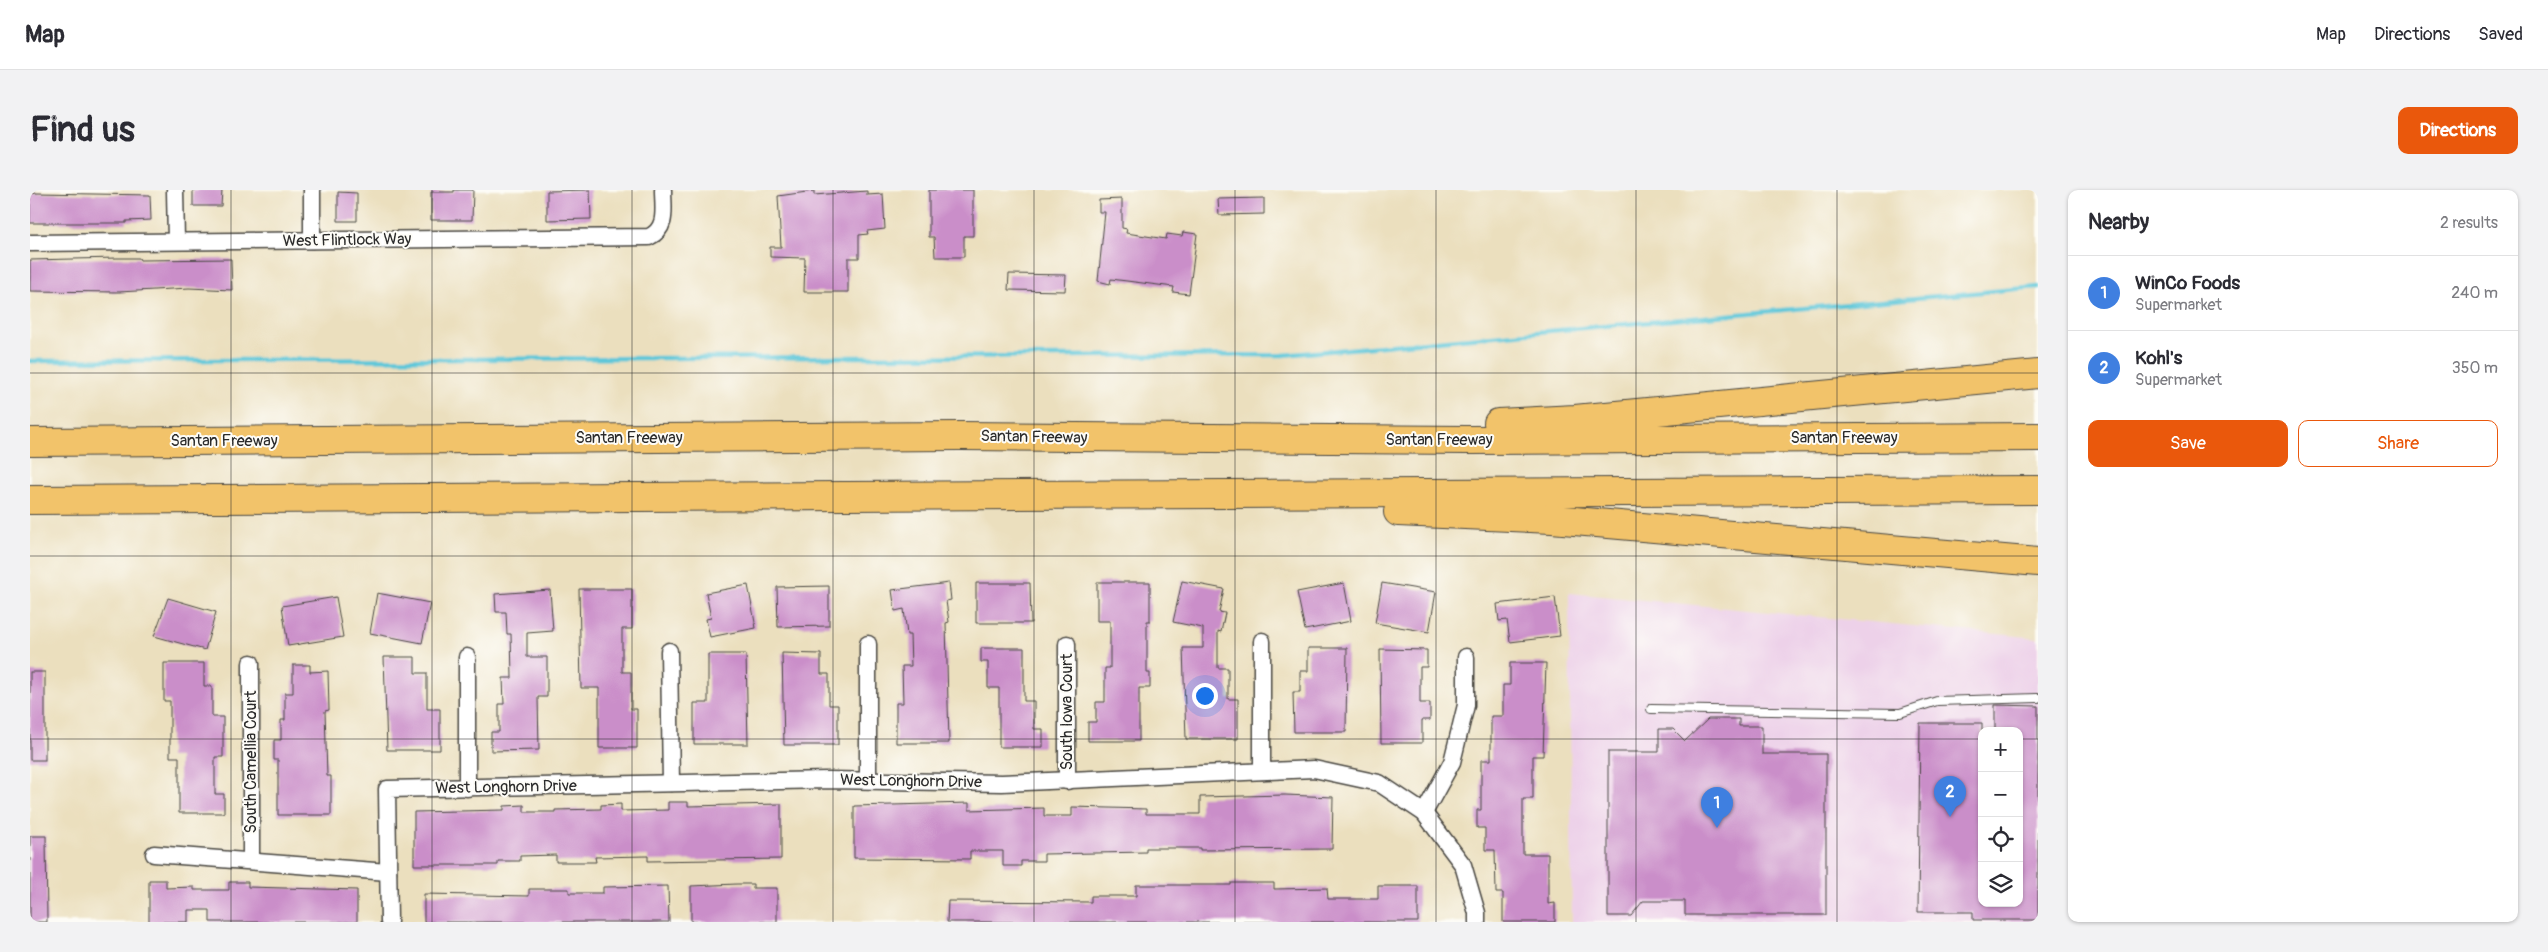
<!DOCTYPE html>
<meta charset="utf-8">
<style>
body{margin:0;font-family:Pangolin,sans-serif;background:#f2f2f3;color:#2b2b33}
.controls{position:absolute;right:15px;bottom:15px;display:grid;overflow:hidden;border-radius:10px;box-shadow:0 1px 4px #0004}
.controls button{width:45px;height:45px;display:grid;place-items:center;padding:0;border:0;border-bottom:1px solid #e1e1e2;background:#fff;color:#2b2b33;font:25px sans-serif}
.you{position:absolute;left:1174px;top:505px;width:18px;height:18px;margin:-12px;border:4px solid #fff;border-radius:50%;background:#1a73e8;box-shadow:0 0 0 8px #1a73e833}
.badge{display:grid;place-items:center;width:32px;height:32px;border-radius:50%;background:#ea580c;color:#fff;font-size:16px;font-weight:700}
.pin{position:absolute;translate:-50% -41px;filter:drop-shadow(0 1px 2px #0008)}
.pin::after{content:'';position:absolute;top:26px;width:18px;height:15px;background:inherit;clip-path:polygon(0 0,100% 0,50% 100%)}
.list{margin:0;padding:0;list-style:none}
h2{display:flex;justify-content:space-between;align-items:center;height:65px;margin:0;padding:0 20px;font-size:21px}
h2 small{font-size:16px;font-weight:400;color:#7c7c81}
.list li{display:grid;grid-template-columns:32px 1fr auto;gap:15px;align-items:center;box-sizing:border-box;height:75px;padding:0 20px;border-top:1px solid #e1e1e2}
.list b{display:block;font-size:19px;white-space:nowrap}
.list p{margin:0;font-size:16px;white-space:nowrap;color:#7c7c81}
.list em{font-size:16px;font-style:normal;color:#7c7c81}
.actions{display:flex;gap:10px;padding:15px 20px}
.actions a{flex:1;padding:11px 0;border:1px solid #ea580c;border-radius:10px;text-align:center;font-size:18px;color:#ea580c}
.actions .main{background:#ea580c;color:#fff}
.icon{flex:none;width:28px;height:28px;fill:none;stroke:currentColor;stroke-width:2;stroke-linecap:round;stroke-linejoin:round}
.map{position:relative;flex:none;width:2008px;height:732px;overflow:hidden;border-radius:10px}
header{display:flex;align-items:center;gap:30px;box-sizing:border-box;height:70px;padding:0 25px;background:#fff;border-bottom:1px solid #e1e1e2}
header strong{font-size:24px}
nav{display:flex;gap:28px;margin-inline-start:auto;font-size:18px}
.intro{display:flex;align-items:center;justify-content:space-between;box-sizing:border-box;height:120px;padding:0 30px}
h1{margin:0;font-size:35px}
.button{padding:12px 22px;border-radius:10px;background:#ea580c;color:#fff;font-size:18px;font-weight:700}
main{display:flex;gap:30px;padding:0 30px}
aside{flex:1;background:#fff;border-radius:10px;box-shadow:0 1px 4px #0004}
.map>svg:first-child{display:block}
.built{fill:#edd1e9;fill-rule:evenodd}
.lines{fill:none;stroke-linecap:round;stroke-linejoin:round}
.stream{stroke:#5ec7d9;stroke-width:4.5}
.building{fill:#ca8ec9}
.lane-casing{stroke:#484641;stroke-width:10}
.street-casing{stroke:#484641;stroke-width:19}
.highway-casing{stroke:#484641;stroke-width:30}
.lane{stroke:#fff;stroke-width:8}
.street{stroke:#fff;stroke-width:16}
.highway{stroke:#f2c36a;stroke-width:28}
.grid{fill:none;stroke:#2b2b2b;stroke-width:1;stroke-opacity:0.55}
.labels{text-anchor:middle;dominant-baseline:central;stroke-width:4;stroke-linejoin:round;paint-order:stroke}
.street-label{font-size:16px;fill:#2b2b2b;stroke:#fdfcf7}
</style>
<header>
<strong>Map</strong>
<nav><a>Map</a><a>Directions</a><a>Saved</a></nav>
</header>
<div class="intro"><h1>Find us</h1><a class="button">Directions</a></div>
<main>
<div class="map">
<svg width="2008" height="732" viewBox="0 0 2008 732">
<rect width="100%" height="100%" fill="#fdfcf7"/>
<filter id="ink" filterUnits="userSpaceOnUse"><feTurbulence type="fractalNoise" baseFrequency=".02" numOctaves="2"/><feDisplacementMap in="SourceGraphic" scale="10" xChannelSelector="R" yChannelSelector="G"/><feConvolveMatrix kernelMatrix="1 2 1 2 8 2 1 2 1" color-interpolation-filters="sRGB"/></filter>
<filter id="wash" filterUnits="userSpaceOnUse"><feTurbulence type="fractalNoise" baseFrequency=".0096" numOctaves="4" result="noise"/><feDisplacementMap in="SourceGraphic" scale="20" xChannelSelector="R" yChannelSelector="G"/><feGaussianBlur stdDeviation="1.12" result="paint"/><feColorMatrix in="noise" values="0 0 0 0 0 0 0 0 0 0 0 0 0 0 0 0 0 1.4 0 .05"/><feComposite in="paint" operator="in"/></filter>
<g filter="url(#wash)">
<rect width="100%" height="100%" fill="#ebdfbe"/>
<path class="built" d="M 1539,403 L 2008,448 L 2008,732 L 1542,732 ZM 1952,541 L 1989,541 L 1989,713 L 1952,713 Z"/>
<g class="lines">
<path class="stream" d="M 0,171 L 1253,165 L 2008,97"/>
</g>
<g id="blocks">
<g class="building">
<path d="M 163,0 L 192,0 L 191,16 L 163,16 Z"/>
<path d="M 424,0 L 443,0 L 442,30 L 401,30 L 401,2 L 424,2 Z"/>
<path d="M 560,0 L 561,29 L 517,30 L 517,1 Z"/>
<path d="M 899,0 L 943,0 L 943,46 L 934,46 L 934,67 L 905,67 L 904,47 L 899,47 Z"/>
<path d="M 784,1 L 784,5 L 837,1 L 837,5 L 853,4 L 855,39 L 837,41 L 838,44 L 829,45 L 829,68 L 818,68 L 818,102 L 774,102 L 775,68 L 740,67 L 740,57 L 751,57 L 748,6 Z"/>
<path d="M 308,2 L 327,3 L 327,31 L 308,31 Z"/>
<path d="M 7,3 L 120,5 L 121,30 L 96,31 L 96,33 L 0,33 L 0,4 Z"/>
<path d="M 1234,8 L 1234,24 L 1189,25 L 1188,9 Z"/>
<path d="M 1092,9 L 1092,38 L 1097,39 L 1096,43 L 1136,49 L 1137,44 L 1152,46 L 1153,42 L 1167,44 L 1159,104 L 1143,102 L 1144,97 L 1081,89 L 1080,94 L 1068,91 L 1075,22 L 1069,22 L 1069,10 Z"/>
<path d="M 87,68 L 109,68 L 110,70 L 201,69 L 202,100 L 159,98 L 89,102 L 0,101 L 0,70 Z"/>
<path d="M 979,84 L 1036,85 L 1035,101 L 978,100 Z"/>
<path d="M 1152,391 L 1194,399 L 1189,422 L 1195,423 L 1191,442 L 1188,441 L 1188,478 L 1198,478 L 1198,509 L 1208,509 L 1208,549 L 1156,549 L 1153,458 L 1173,458 L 1173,438 L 1143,432 Z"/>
<path d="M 1067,392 L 1120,392 L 1120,431 L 1117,431 L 1117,483 L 1120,483 L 1120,498 L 1109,498 L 1109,551 L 1058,551 L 1058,532 L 1066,532 L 1066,512 L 1075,512 L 1075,478 L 1080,478 L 1080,431 L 1067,431 Z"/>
<path d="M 919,393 L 921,410 L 916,411 L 919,432 L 916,433 L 919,553 L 866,553 L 866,513 L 873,513 L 872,476 L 881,476 L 880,445 L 877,445 L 874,419 L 865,421 L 862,400 Z"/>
<path d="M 946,393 L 1000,393 L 1001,433 L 946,433 Z"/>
<path d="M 1314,393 L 1321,431 L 1275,440 L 1267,402 Z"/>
<path d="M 1352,393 L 1406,402 L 1399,442 L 1345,433 Z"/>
<path d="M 718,395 L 726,438 L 680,447 L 676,429 L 681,428 L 676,403 Z"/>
<path d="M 799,396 L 799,436 L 748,437 L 747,397 Z"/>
<path d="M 549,399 L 602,399 L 602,439 L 592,439 L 592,482 L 601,482 L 601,519 L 607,519 L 607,558 L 569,558 L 569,498 L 551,498 Z"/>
<path d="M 520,400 L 523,441 L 497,443 L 497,467 L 517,467 L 517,507 L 508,507 L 509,560 L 461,561 L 461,542 L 469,542 L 469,514 L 474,514 L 473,488 L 482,488 L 481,444 L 477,444 L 476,422 L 466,422 L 465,404 Z"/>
<path d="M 347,403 L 400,413 L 392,453 L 340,443 Z"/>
<path d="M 306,407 L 313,447 L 258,456 L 252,416 Z"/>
<path d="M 1525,407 L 1530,446 L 1480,452 L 1477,430 L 1469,431 L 1467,414 Z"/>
<path d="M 138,408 L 186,422 L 175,460 L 124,446 Z"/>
<path d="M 951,458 L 994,458 L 994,511 L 1004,511 L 1004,539 L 1013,539 L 1013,557 L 969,557 L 969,498 L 958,498 L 958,472 L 951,472 Z"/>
<path d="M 1278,458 L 1317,458 L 1316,542 L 1264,542 L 1263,502 L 1270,502 L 1270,481 L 1278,481 Z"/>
<path d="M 1350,459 L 1397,460 L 1397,477 L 1390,477 L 1390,513 L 1400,513 L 1400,530 L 1392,530 L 1392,553 L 1351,553 Z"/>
<path d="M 752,463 L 791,464 L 791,484 L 799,484 L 799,515 L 808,515 L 808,555 L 754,555 Z"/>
<path d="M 678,464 L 716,464 L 718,554 L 664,554 L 664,513 L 678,513 Z"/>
<path d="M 354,467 L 385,467 L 385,483 L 397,483 L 397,519 L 410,519 L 410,560 L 357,560 Z"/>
<path d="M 134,473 L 174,473 L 174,496 L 182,496 L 182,527 L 193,527 L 193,567 L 185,567 L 185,604 L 194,604 L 194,623 L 149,623 L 149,567 L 140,567 L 140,511 L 134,511 Z"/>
<path d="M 1480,473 L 1516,473 L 1513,566 L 1503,566 L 1503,609 L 1493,609 L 1493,664 L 1518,664 L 1518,714 L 1525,713 L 1525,732 L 1473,732 L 1473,703 L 1466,703 L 1465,660 L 1455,660 L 1455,638 L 1447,638 L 1447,620 L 1451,620 L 1451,570 L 1461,570 L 1461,526 L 1473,526 L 1473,495 L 1480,495 Z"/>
<path d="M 263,475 L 280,475 L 280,482 L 298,481 L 299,520 L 295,521 L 297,586 L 301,586 L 301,625 L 248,625 L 248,570 L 244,570 L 244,550 L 251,550 L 251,530 L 255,530 L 255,503 L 263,503 Z"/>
<rect x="0" y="482" width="15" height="88"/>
<path d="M 1965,515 L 2008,516 L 2008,730 L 1943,730 L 1943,722 L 1888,722 L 1890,533 L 1952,533 L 1952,713 L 1989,713 L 1989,541 L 1965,541 Z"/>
<path d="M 1678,529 L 1709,529 L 1709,536 L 1732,536 L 1732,564 L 1796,564 L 1796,725 L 1655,725 L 1655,711 L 1613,711 L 1601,726 L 1578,726 L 1578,562 L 1629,562 L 1629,539 L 1643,539 L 1655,551 Z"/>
<path d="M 1255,605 L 1303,607 L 1302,659 L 1170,660 L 1170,658 L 1116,658 L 1116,662 L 1014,664 L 1014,671 L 991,671 L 991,676 L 973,676 L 973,661 L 940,661 L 940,669 L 824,668 L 824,616 L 939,613 L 939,620 L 1014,618 L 1014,626 L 1042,626 L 1042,617 L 1116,619 L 1116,624 L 1170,624 L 1170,607 Z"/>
<path d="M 638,612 L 658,612 L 658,616 L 751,614 L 751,669 L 618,671 L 618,666 L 565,667 L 566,672 L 526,672 L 526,665 L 490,666 L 490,671 L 468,671 L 468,675 L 384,675 L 384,622 L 474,620 L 474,616 L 494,615 L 494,622 L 525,622 L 525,620 L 571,619 L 571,615 L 591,614 L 591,621 L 638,620 Z"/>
<path d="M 0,646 L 16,646 L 17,732 L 0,732 Z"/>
<path d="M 119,690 L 136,690 L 136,698 L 164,697 L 164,700 L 199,700 L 199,692 L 218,692 L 218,697 L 327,700 L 327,732 L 180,732 L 180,720 L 158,720 L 158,732 L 119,732 Z"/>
<path d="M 1201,693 L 1244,693 L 1244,699 L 1297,698 L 1298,709 L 1348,709 L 1348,696 L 1388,696 L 1388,732 L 917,732 L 918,711 L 1061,712 L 1061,706 L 1106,706 L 1106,695 L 1201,695 Z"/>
<path d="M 707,694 L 723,694 L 723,698 L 747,698 L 747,732 L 661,732 L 661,696 Z"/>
<path d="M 638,696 L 639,732 L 394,732 L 394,704 L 499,706 L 499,699 L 539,699 L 539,703 L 573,703 L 573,697 Z"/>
</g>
</g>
</g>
<g filter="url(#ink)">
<use href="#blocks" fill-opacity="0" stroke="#484641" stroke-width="1"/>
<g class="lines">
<defs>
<path id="lane" d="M 1621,519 L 1870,523 L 1907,511 L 2008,508"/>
<g id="street">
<path d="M 145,0 L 146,51"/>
<path d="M 282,0 L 282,50"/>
<path d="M 0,53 L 619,47 C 638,38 633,19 633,0"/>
<path d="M 1232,451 L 1232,581"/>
<path d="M 838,454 L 838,590"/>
<path d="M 639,461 L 641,593"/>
<path d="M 437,467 L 437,598"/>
<path d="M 221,473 L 221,670"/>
<path d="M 1037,591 L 1037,454"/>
<path d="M 1394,623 L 1422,572 L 1436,515 L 1436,467"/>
<path d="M 124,664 L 358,682"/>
<path d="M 359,732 L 357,599 L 798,590 L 972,593 L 1284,579 L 1349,593 L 1394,623 L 1433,675 L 1447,723 L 1447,732"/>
</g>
<g id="highway">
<path d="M 1468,233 L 1545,229 L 2008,184"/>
<path d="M 0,252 L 930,246 L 1437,250 L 2008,247"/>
<path d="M 0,310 L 2008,300"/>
<path d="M 1368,322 L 1522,329 L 2008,372"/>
</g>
</defs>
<use href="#lane" class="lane-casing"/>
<use href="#street" class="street-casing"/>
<use href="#highway" class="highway-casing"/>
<use href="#lane" class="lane"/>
<use href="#street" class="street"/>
<use href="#highway" class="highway"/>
</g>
</g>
<path class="grid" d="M 201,0 L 201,732M 402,0 L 402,732M 602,0 L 602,732M 803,0 L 803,732M 1004,0 L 1004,732M 1205,0 L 1205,732M 1406,0 L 1406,732M 1606,0 L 1606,732M 1807,0 L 1807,732M 0,183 L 2008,183M 0,366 L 2008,366M 0,549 L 1952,549M 1989,549 L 2008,549"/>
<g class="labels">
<g class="street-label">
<text transform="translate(317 50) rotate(-1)">West Flintlock Way</text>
<text transform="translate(1004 247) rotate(1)">Santan Freeway</text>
<text x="599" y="248">Santan Freeway</text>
<text x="1814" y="248">Santan Freeway</text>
<text x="1409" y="250">Santan Freeway</text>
<text x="194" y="251">Santan Freeway</text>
<text transform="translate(1037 522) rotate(-90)">South Iowa Court</text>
<text transform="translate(221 572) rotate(-90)">South Camellia Court</text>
<text transform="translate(881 591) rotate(1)">West Longhorn Drive</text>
<text transform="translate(476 597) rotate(-1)">West Longhorn Drive</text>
</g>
</g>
</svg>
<div class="controls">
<button>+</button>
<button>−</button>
<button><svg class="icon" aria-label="locate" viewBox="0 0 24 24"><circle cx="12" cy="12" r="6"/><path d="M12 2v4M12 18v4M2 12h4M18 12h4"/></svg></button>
<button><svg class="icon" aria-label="layers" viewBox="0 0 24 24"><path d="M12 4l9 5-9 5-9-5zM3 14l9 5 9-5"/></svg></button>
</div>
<div class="you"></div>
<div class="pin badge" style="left:1687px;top:638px;background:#3f7fe0">1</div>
<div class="pin badge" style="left:1920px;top:627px;background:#3f7fe0">2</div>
</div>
<aside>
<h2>Nearby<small>2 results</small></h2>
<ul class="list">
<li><span class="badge" style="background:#3f7fe0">1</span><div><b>WinCo Foods</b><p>Supermarket</p></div><em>240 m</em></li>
<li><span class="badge" style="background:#3f7fe0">2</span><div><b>Kohl's</b><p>Supermarket</p></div><em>350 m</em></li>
</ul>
<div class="actions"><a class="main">Save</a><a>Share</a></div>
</aside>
</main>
